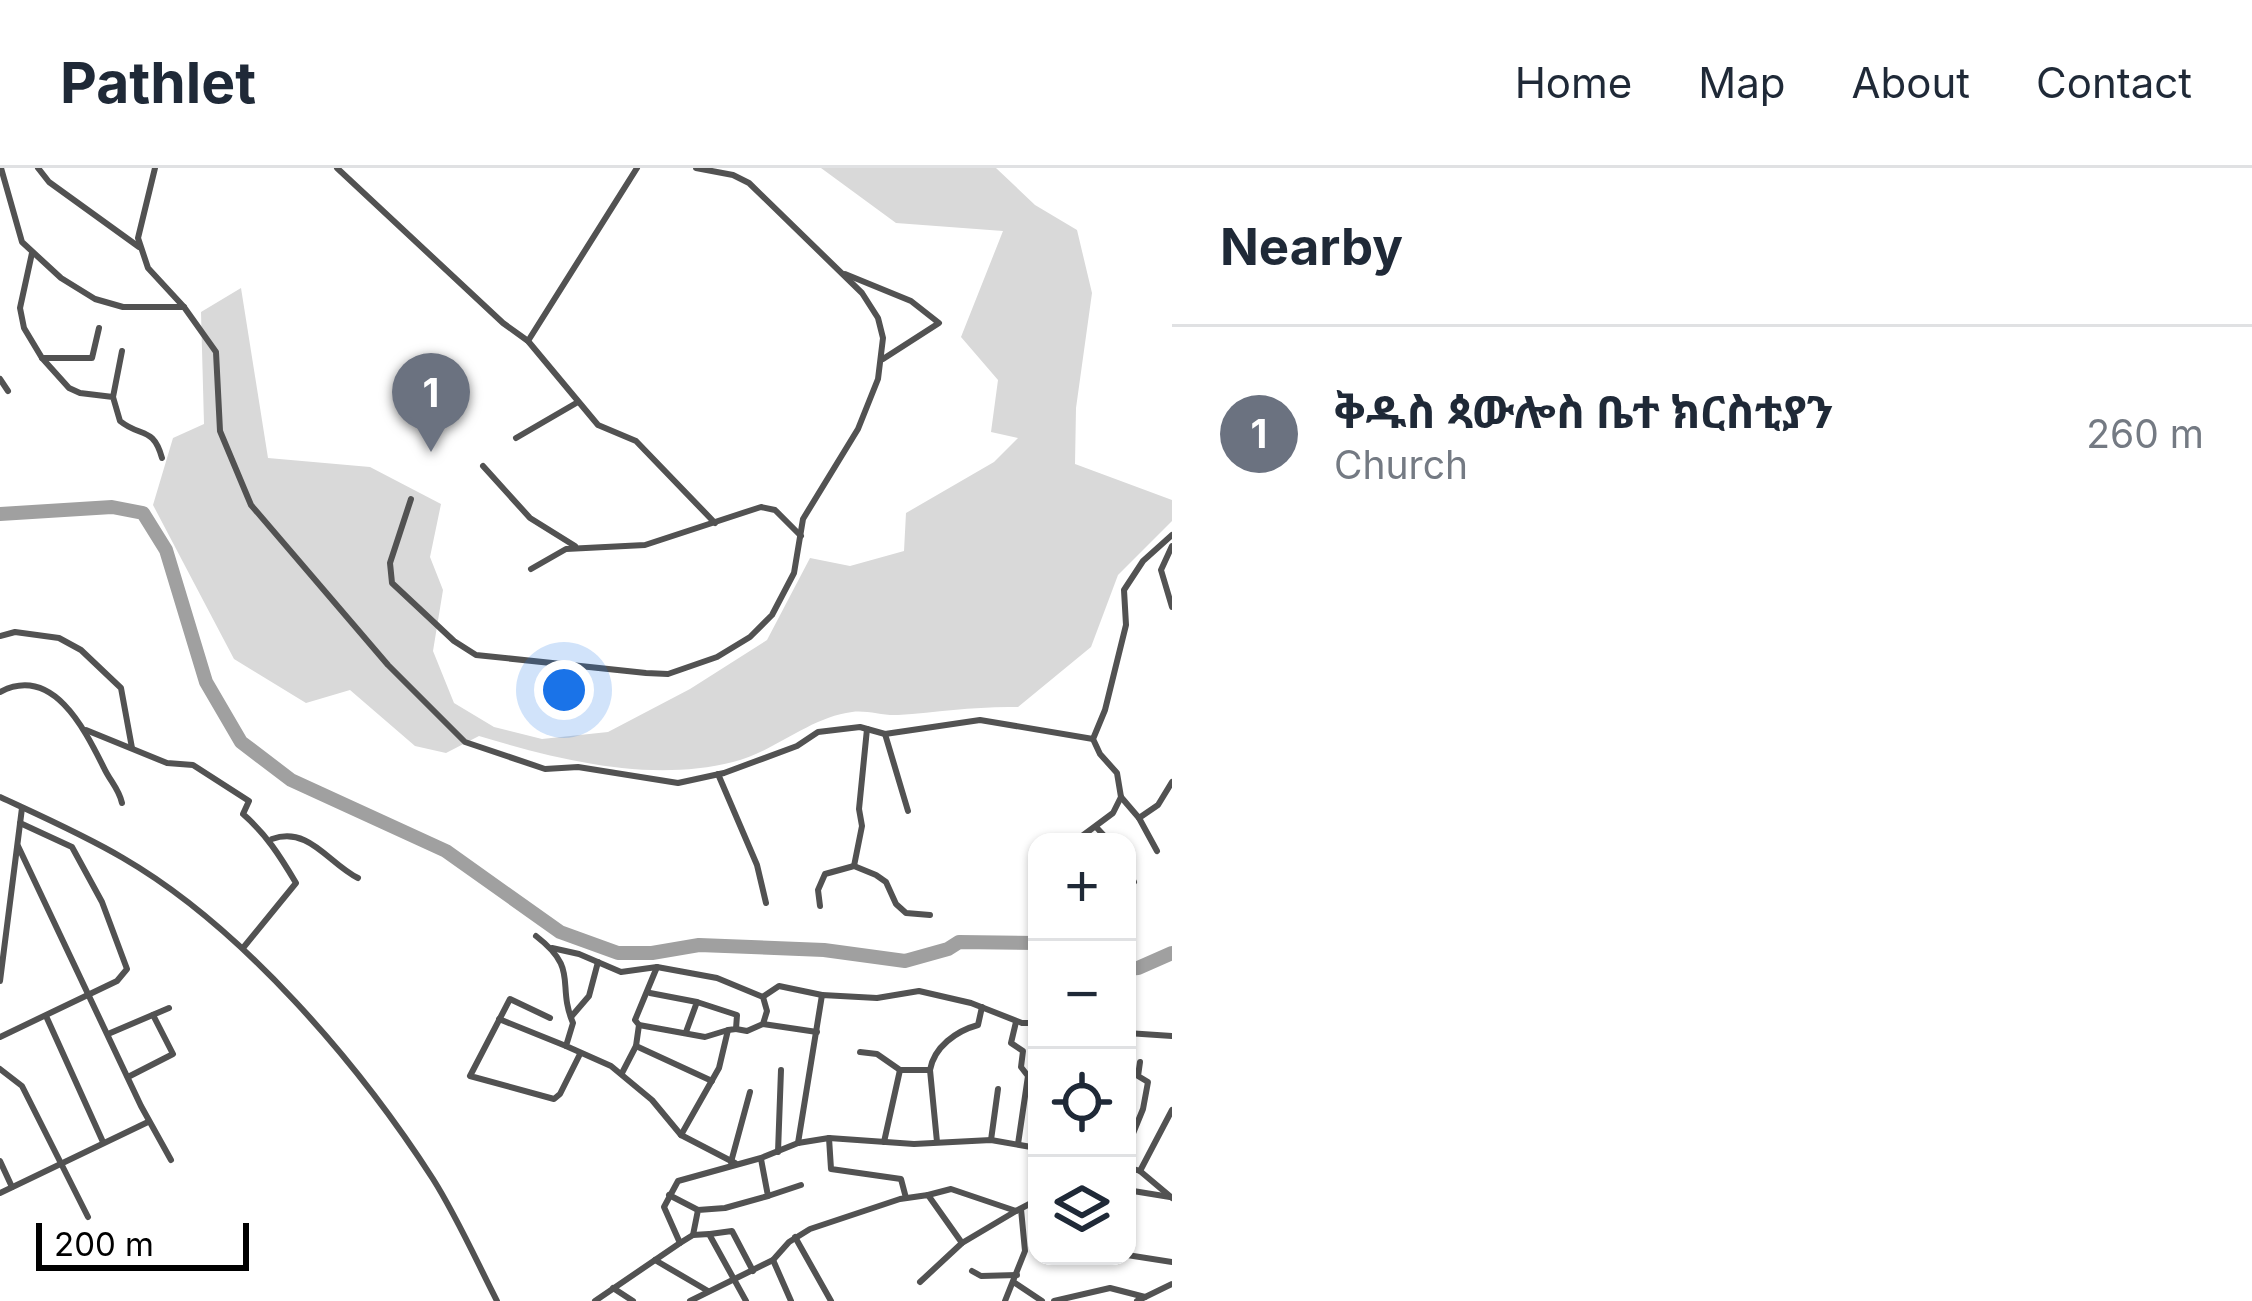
<!DOCTYPE html>
<meta charset="utf-8">
<style>
body{margin:0;font-family:Inter,"Noto Sans Ethiopic",sans-serif;background:#f2f2f3;color:#1f2937}
.controls{position:absolute;right:36px;bottom:36px;display:grid;overflow:hidden;border-radius:24px;box-shadow:0 3px 9px #0004}
.controls button{width:108px;height:108px;display:grid;place-items:center;padding:0;border:0;border-bottom:3px solid #e0e1e3;background:#fff;color:#1f2937;font:60px sans-serif}
.scale{position:absolute;left:36px;bottom:30px;width:213px;box-sizing:border-box;padding-left:12px;border:6px solid #000;border-top:0;font-size:33px;line-height:42px;white-space:nowrap;color:#000;-webkit-text-stroke:9px #fff;paint-order:stroke}
.you{position:absolute;left:564px;top:522px;width:42px;height:42px;margin:-30px;border:9px solid #fff;border-radius:50%;background:#1a73e8;box-shadow:0 0 0 18px #1a73e833}
.badge{display:grid;place-items:center;width:78px;height:78px;border-radius:50%;background:#7c3aed;color:#fff;font-size:39px;font-weight:700}
.pin{position:absolute;translate:-50% -99px;filter:drop-shadow(0 3px 6px #0008)}
.pin::after{content:'';position:absolute;top:63px;width:42px;height:36px;background:inherit;clip-path:polygon(0 0,100% 0,50% 100%)}
.list{margin:0;padding:0;list-style:none}
h2{display:flex;justify-content:space-between;align-items:center;height:156px;margin:0;padding:0 48px;font-size:51px}
h2 small{font-size:39px;font-weight:400;color:#747a83}
.list li{display:grid;grid-template-columns:78px 1fr auto;gap:36px;align-items:center;box-sizing:border-box;height:216px;padding:0 48px;border-top:3px solid #e0e1e3}
.list b{display:block;font-size:45px;white-space:nowrap}
.list p{margin:0;font-size:39px;white-space:nowrap;color:#747a83}
.list em{font-size:39px;font-style:normal;color:#747a83}
.icon{flex:none;width:66px;height:66px;fill:none;stroke:currentColor;stroke-width:2;stroke-linecap:round;stroke-linejoin:round}
.map{position:relative;flex:none;width:1172px;height:1133px;overflow:hidden}
header{display:flex;align-items:center;gap:72px;box-sizing:border-box;height:168px;padding:0 60px;background:#fff;border-bottom:3px solid #e0e1e3}
header strong{font-size:57px}
nav{display:flex;gap:66px;margin-inline-start:auto;font-size:42px}
main{display:flex}
aside{flex:1;background:#fff}
.map>svg:first-child{display:block}
.green{fill:#d9d9d9}
.lines{fill:none;stroke-linecap:round;stroke-linejoin:round}
.river{stroke:#a0a0a0;stroke-width:14}
.minor{stroke:#525252;stroke-width:6}
</style>
<header>
<strong>Pathlet</strong>
<nav><a>Home</a><a>Map</a><a>About</a><a>Contact</a></nav>
</header>
<main>
<div class="map">
<svg width="1172" height="1133" viewBox="0 0 1172 1133">
<rect width="100%" height="100%" fill="#fff"/>
<path class="green" d="M 821,0 L 996,0 L 1035,37 L 1077,62 L 1092,125 L 1076,240 L 1075,296 L 1172,332 L 1172,353 L 1118,407 L 1091,479 L 1018,539 C 977,538 939,544 898,547 C 883,548 867,542 852,544 C 810,549 774,584 733,594 C 649,615 560,592 479,568 L 446,585 L 415,578 L 350,522 L 306,535 L 234,491 L 153,337 L 173,270 L 204,256 L 201,144 L 241,120 L 268,290 L 370,299 L 441,336 L 430,389 L 443,422 L 433,483 L 454,535 L 494,559 L 542,571 L 608,564 L 690,521 L 767,472 L 810,390 L 850,398 L 904,383 L 906,345 L 994,294 L 1018,270 L 991,264 L 998,212 L 961,169 L 1003,63 L 896,55 Z"/>
<g class="lines">
<g class="river">
<path d="M 0,346 L 112,339 L 143,345 L 166,382 L 206,514 L 241,574 L 291,612 L 446,683 L 560,764 L 618,785 L 652,785 L 699,777 L 824,782 L 905,793 L 948,781 L 959,774 L 1037,775"/>
<path d="M 1127,801 L 1138,800 L 1172,785"/>
</g>
<g class="minor">
<path d="M 1,0 L 22,74 L 61,110 L 95,131 L 123,139 L 184,139"/>
<path d="M 38,0 L 49,14 L 139,79"/>
<path d="M 155,0 L 138,70 L 148,100 L 184,139 L 216,184 L 220,263 L 251,337 L 388,497 L 465,574 L 545,601 L 578,599 L 678,615 L 724,605 L 797,578 L 818,564 L 860,559 L 885,566 L 980,552 L 1093,571"/>
<path d="M 337,0 L 503,155 L 528,173 L 598,257 L 636,273 L 715,355"/>
<path d="M 32,85 L 20,140 L 24,160 L 42,190 L 69,220 L 80,225 L 113,229 L 120,253 C 141,270 153,258 162,290"/>
<path d="M 845,106 L 911,133 L 939,155 L 883,191"/>
<path d="M 528,173 L 637,0"/>
<path d="M 42,190 L 92,190 L 99,160"/>
<path d="M 0,211 L 8,223"/>
<path d="M 113,229 L 122,183"/>
<path d="M 516,270 L 578,234"/>
<path d="M 483,298 L 530,350 L 575,378"/>
<path d="M 411,331 L 390,395 L 392,415 L 454,473 L 476,487 L 646,505 L 668,506 L 717,489 L 750,469 L 772,447 L 794,405 L 803,351 L 858,261 L 878,211 L 883,170 L 878,150 L 862,125 L 749,15 L 733,7 L 696,0"/>
<path d="M 1172,367 L 1143,393 L 1124,422 L 1126,457 L 1105,542 L 1093,571 L 1100,586 L 1117,605 L 1121,629 L 1139,650 L 1158,637 L 1172,614"/>
<path d="M 1172,378 L 1161,402 L 1172,439"/>
<path d="M 531,401 L 566,381 L 645,377 L 761,339 L 775,342 L 801,368"/>
<path d="M 0,468 L 15,464 L 59,470 L 81,482 L 121,520 L 132,580"/>
<path d="M 0,524 C 53,496 85,562 104,600 C 110,613 119,621 122,635"/>
<path d="M 86,562 L 167,595 L 193,597 L 249,633 L 243,646 C 266,666 280,688 296,715 L 243,780"/>
<path d="M 885,566 L 908,643"/>
<path d="M 718,606 L 757,697 L 766,735"/>
<path d="M 0,629 C 41,648 84,667 123,690 C 242,759 359,896 433,1011 C 457,1049 476,1092 497,1133"/>
<path d="M 1139,650 L 1157,683"/>
<path d="M 1097,660 L 1110,674"/>
<path d="M 272,671 C 309,658 328,695 358,710"/>
<path d="M 1055,674 L 1060,674"/>
<path d="M 1074,674 L 1113,645 L 1121,629"/>
<path d="M 18,678 L 141,938 L 171,992"/>
<path d="M 854,698 L 862,658 L 859,641 L 867,561"/>
<path d="M 1127,701 L 1134,714"/>
<path d="M 820,738 L 818,722 L 825,706 L 854,698 L 876,707 L 886,714 L 896,736 L 906,745 L 930,747"/>
<path d="M 536,768 C 580,802 556,815 573,855 L 566,878 L 611,898 L 652,932 L 681,967"/>
<path d="M 552,780 L 579,786 L 621,804 L 657,799 L 717,810 L 763,829 L 767,843 L 763,856 L 747,863 L 736,861"/>
<path d="M 0,813 L 22,640"/>
<path d="M 650,825 L 697,834 L 686,864"/>
<path d="M 764,828 L 779,818 L 822,827"/>
<path d="M 697,834 L 737,847 L 736,861 L 728,862 L 719,900 L 681,967 L 735,995"/>
<path d="M 46,848 L 103,974"/>
<path d="M 571,849 L 589,828 L 598,794"/>
<path d="M 550,850 L 510,831 L 470,908 L 554,931 L 560,926 L 580,886"/>
<path d="M 499,851 L 566,878"/>
<path d="M 1016,854 L 1011,875 L 1023,883 L 1021,899 L 1028,908 L 1018,976"/>
<path d="M 763,856 L 817,864"/>
<path d="M 639,857 L 705,869 L 728,862"/>
<path d="M 1127,865 L 1172,868"/>
<path d="M 108,866 L 169,840"/>
<path d="M 0,869 L 117,813 L 127,801 L 102,734 L 72,679 L 20,655"/>
<path d="M 636,878 L 712,913"/>
<path d="M 860,884 L 877,886 L 900,902 L 930,902 L 937,974"/>
<path d="M 0,901 L 22,918 L 88,1049"/>
<path d="M 930,902 C 934,879 956,863 978,857 L 982,839"/>
<path d="M 622,905 L 636,878 L 639,857 L 635,852 L 657,799"/>
<path d="M 128,909 L 173,886 L 153,847"/>
<path d="M 829,970 L 831,1001 L 901,1011 L 906,1030"/>
<path d="M 991,972 L 998,921"/>
<path d="M 884,974 L 900,902"/>
<path d="M 798,975 L 822,827 L 877,830 L 919,823 L 971,835 L 1022,855 L 1037,855"/>
<path d="M 1127,980 L 1143,941 L 1148,914 L 1138,908 L 1140,894"/>
<path d="M 778,984 L 781,902"/>
<path d="M 0,993 L 12,1019"/>
<path d="M 731,994 L 750,924"/>
<path d="M 1127,999 L 1140,1003 L 1172,1030"/>
<path d="M 1140,1003 L 1172,942"/>
<path d="M 1127,1022 L 1170,1029"/>
<path d="M 0,1025 L 148,954"/>
<path d="M 669,1027 L 698,1042"/>
<path d="M 928,1027 L 951,1021 L 1016,1043 L 1037,1032"/>
<path d="M 768,1028 L 801,1017"/>
<path d="M 710,1066 L 732,1063 L 753,1103"/>
<path d="M 693,1067 L 698,1042 L 725,1040 L 768,1028 L 761,991"/>
<path d="M 795,1069 L 831,1133"/>
<path d="M 680,1075 L 664,1039 L 678,1013 L 761,990 L 798,975 L 829,970 L 914,976 L 991,972 L 1037,980"/>
<path d="M 1127,1087 L 1172,1094"/>
<path d="M 655,1092 L 708,1123"/>
<path d="M 773,1092 L 791,1133"/>
<path d="M 972,1103 L 981,1108 L 1017,1107"/>
<path d="M 920,1114 L 962,1075"/>
<path d="M 1015,1115 L 1042,1133"/>
<path d="M 613,1120 L 633,1133"/>
<path d="M 595,1133 L 680,1075 L 693,1067 L 709,1066 L 746,1133"/>
<path d="M 690,1133 L 773,1092 L 789,1074 L 810,1061 L 900,1031 L 928,1027 L 962,1075 L 1016,1043"/>
<path d="M 1005,1133 L 1025,1083 L 1021,1041"/>
<path d="M 1054,1133 L 1110,1120 L 1145,1129"/>
<path d="M 1137,1133 L 1172,1116"/>
</g>
</g>
</svg>
<div class="controls">
<button>+</button>
<button>−</button>
<button><svg class="icon" aria-label="locate" viewBox="0 0 24 24"><circle cx="12" cy="12" r="6"/><path d="M12 2v4M12 18v4M2 12h4M18 12h4"/></svg></button>
<button><svg class="icon" aria-label="layers" viewBox="0 0 24 24"><path d="M12 4l9 5-9 5-9-5zM3 14l9 5 9-5"/></svg></button>
</div>
<div class="scale">200 m</div>
<div class="you"></div>
<div class="pin badge" style="left:431px;top:284px;background:#6b7280">1</div>
</div>
<aside>
<h2>Nearby<small></small></h2>
<ul class="list">
<li><span class="badge" style="background:#6b7280">1</span><div><b>ቅዱስ ጳውሎስ ቤተ ክርስቲያን</b><p>Church</p></div><em>260 m</em></li>
</ul>
</aside>
</main>
